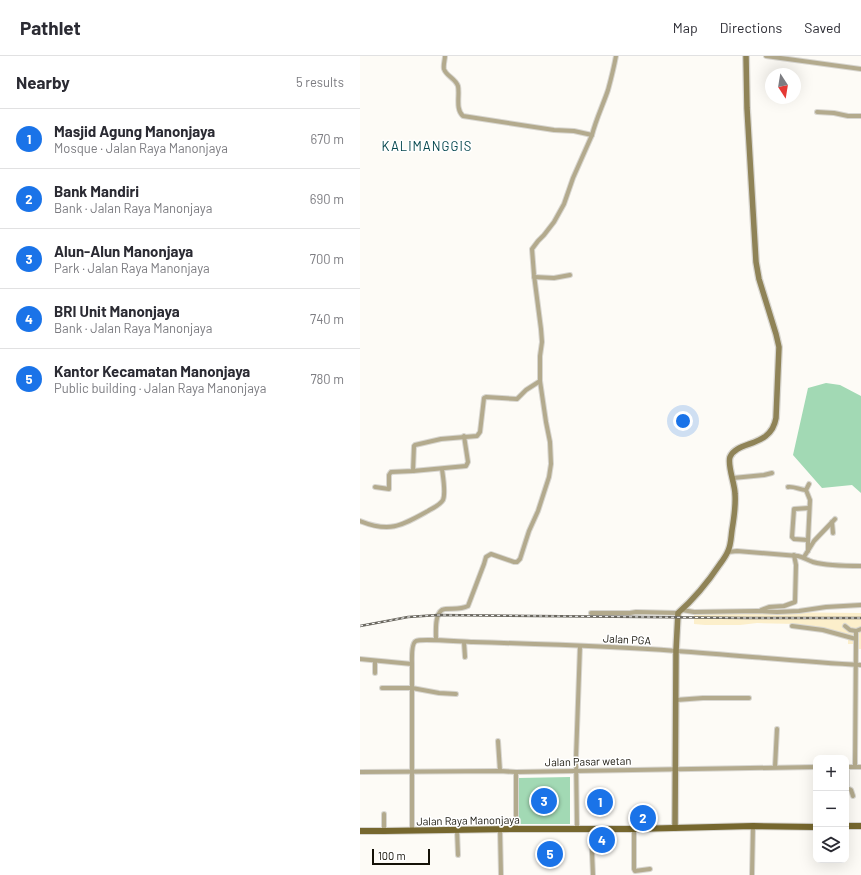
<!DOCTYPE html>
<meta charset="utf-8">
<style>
body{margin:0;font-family:Barlow,sans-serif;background:#f7f7f7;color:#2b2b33}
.controls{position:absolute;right:12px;bottom:12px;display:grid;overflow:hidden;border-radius:8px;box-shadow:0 4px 16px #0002}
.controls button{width:36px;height:36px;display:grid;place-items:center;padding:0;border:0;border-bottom:1px solid #e1e1e2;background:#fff;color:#2b2b33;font:20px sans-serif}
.compass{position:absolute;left:405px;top:12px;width:36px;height:36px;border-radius:50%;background:#fff;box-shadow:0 4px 16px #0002;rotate:168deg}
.scale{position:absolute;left:12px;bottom:10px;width:58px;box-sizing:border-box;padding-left:4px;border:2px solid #141107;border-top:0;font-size:11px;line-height:14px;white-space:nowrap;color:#141107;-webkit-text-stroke:3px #fff;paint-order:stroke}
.you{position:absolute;left:323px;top:365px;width:14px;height:14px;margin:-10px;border:3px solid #fff;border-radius:50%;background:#1a73e8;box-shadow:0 0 0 6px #1a73e833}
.badge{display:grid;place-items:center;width:26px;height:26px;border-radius:50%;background:#1a73e8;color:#fff;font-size:13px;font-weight:700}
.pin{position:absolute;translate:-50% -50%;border:2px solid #fff;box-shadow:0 1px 4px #0006}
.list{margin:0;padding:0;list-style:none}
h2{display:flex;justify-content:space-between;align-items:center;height:52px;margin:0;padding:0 16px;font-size:17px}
h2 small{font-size:13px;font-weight:400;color:#7c7c81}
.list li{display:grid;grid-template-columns:26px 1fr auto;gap:12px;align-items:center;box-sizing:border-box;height:60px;padding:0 16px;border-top:1px solid #e1e1e2}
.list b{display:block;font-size:15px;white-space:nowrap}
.list p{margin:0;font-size:13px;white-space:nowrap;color:#7c7c81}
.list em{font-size:13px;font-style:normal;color:#7c7c81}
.icon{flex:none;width:22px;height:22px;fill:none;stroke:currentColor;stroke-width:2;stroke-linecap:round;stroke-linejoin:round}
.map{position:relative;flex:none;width:501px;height:819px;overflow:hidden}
header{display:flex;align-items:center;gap:24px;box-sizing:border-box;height:56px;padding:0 20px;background:#fff;border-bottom:1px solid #e1e1e2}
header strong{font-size:19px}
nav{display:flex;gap:22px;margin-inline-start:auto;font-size:14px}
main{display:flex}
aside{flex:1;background:#fff}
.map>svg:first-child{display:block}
.built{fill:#fcefcb}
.green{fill:#a2d9b4}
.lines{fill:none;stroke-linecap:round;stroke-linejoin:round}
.street-casing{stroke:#d8d6d0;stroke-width:6}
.secondary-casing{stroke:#d8d6d0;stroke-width:8}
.primary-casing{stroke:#d8d6d0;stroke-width:8}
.street{stroke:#b3aa8d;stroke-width:4}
.secondary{stroke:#8f8357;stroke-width:5.5}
.primary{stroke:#76672e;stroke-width:6}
.rail-casing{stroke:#69665e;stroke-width:2.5}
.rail{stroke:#fff;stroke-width:1;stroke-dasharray:3;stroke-linecap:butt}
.labels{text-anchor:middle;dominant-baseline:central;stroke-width:3;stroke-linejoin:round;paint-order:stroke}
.street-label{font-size:11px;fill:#141107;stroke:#fff}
.quarter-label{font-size:13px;letter-spacing:1px;fill:#05474e;stroke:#fff}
</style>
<header>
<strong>Pathlet</strong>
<nav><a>Map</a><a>Directions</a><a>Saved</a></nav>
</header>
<main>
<aside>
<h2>Nearby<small>5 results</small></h2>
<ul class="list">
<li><span class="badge">1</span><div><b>Masjid Agung Manonjaya</b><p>Mosque · Jalan Raya Manonjaya</p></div><em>670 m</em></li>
<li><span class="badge">2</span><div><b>Bank Mandiri</b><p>Bank · Jalan Raya Manonjaya</p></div><em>690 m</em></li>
<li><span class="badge">3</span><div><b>Alun-Alun Manonjaya</b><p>Park · Jalan Raya Manonjaya</p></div><em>700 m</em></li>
<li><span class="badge">4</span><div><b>BRI Unit Manonjaya</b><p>Bank · Jalan Raya Manonjaya</p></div><em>740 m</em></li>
<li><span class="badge">5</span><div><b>Kantor Kecamatan Manonjaya</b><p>Public building · Jalan Raya Manonjaya</p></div><em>780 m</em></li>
</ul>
</aside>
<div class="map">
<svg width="501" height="819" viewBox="0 0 501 819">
<rect width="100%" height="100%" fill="#fdfbf6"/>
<path class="built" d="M 398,556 L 501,557 L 501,593 L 495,593 L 495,588 L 488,588 L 488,579 L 474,575 L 436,568 L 397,567 L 380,569 L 345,569 L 334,568 L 334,558 L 379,558 Z"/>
<g class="green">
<path d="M 466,327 L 480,329 L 501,340 L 501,437 L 492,429 L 462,432 L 433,399 L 448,332 Z"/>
<path d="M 210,721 L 210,768 L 158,768 L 158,722 Z"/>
</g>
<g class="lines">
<defs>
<g id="street">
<path d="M 85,0 C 85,4 83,9 84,13 C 86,20 95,22 98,30 C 100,39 95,53 103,60 L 194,74 L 214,75 L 232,79"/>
<path d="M 406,0 L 501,13"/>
<path d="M 457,56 L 474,57 L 488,60 L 501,60"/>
<path d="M 174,221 L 194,222 L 210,219"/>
<path d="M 53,415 L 54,390 L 55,389 L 81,383 L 117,380 L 120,376 L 124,342 L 126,341 L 157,343 L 166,334 L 180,325"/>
<path d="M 373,422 L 404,419 L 412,417"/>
<path d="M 15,431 L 29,433 L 29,419 L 31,416 L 53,415 L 106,410 L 108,406 L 104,380"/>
<path d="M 428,431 C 434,430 440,434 446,434"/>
<path d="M 0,465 C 30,477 41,470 68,455 C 73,452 80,449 83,444 C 86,437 83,421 82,413"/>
<path d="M 472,466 L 473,477"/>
<path d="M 448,484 L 434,483 L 432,481 L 434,453 L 449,452"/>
<path d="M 448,495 L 448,484 L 450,444 L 446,434 L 449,428"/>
<path d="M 368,496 L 377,495 L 438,500 C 443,501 447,504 453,506 C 468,510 485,510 501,510"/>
<path d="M 444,501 L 454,485 L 475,463"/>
<path d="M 322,554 L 334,556 L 397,555 L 417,556 L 439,555 L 466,551 L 501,549"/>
<path d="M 401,554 L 409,551 L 424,550 L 435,546 L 436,509 L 434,499"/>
<path d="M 231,557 L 270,557 L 276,556 L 318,557"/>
<path d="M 432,570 L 463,574 L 496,583 L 495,711"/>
<path d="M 485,570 L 490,574 L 496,575"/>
<path d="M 496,583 L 496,575 L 501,573"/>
<path d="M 76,584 C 76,576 74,554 85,553 C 93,552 100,554 108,550 L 124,508 L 126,501 L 131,498 L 154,506 L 157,506 L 160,503 L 169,475 L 178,455 L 189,421 L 191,408 L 190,386 L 186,366 L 180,325 L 180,300 L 182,286 L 181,273 L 174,219 L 172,193 L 178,185 L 184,179 L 194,166 L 204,148 L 213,122 L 232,79 C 236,63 243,49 248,34 C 251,23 254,11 256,0"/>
<path d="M 104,586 L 105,601"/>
<path d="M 0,603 L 52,608"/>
<path d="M 15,617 L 15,605"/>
<path d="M 22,632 L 52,632 L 79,637 L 96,638"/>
<path d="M 316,644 L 343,642 L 389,642"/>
<path d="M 138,685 L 140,715"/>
<path d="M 415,711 L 417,673"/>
<path d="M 486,711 L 501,711"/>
<path d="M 487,711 L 487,732 L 491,734 L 493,740"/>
<path d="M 0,716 L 140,715 L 156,716 L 456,711"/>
<path d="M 140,773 L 141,819"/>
<path d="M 156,773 L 156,716"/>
<path d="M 217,773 L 216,702 L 220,590"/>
<path d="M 231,773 L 233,819"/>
<path d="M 274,773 L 274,813 L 275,815 L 290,813"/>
<path d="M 97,774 L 98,799"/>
<path d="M 24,775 L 24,758"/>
<path d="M 52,775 L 52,608 C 52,603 51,587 56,585 C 61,582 104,586 113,586 C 181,588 249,590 316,595 C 378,599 439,606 501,609"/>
<path d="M 392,819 L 393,770"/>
</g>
<path id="secondary" d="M 315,772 L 316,595 L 318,557 C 334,543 348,526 360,508 C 363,504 366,500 368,495 C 371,489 371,481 372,474 C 374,462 376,450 375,438 C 375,428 367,409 370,401 C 377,384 411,392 416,362 L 419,291 L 416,278 L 399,223 L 396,206 L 387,52 L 386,0"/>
<g id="primary">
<path d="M 486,770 L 501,770"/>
<path d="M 0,775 L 24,775 L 156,773 L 274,773 L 393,770 L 456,771"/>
</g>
</defs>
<use href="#street" class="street-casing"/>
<use href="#secondary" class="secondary-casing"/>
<use href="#primary" class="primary-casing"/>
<use href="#street" class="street"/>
<use href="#secondary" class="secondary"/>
<use href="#primary" class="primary"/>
<defs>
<path id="rail" d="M 0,570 L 48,561 L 78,559 L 388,562 L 501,562"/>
</defs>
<use href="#rail" class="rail-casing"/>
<use href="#rail" class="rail"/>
</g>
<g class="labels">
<g class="street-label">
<text transform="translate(267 583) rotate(3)">Jalan PGA</text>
<text transform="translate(228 705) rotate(-1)">Jalan Pasar wetan</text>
<text transform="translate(108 764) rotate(-1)">Jalan Raya Manonjaya</text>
</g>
<g class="quarter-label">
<text x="67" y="90">KALIMANGGIS</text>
</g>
</g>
</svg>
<div class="controls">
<button>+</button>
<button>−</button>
<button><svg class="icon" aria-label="layers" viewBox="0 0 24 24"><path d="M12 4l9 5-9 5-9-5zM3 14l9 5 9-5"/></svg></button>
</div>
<svg class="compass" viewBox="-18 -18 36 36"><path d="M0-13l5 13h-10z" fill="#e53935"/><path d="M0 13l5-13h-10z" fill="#7c7c81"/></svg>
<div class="scale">100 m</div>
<div class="you"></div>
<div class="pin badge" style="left:240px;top:746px">1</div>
<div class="pin badge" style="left:283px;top:762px">2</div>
<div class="pin badge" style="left:184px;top:745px">3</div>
<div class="pin badge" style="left:242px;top:784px">4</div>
<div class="pin badge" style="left:190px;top:798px">5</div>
</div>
</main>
